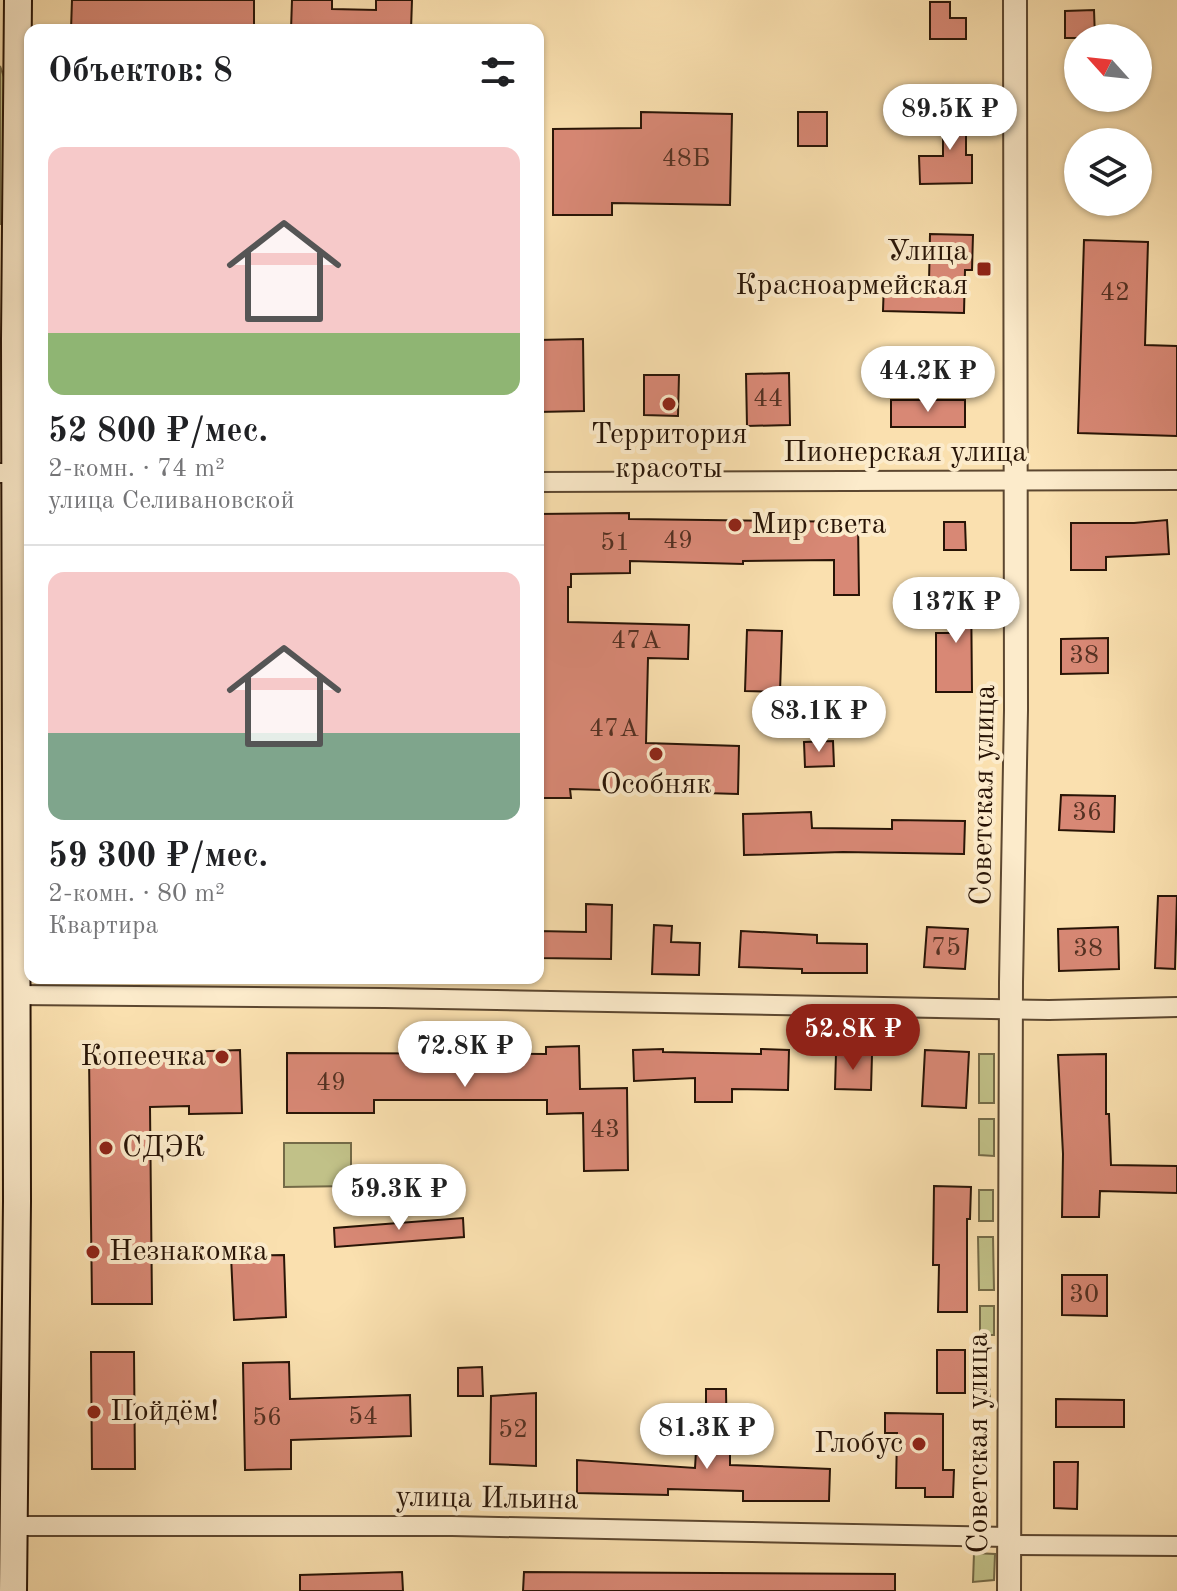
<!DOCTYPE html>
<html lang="ru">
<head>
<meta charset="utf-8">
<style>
  :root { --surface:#fff; --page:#f6f6f6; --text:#202124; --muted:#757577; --line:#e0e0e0; --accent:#8f2418 }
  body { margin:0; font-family:"Old Standard TT",serif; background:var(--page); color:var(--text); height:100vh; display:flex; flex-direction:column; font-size:30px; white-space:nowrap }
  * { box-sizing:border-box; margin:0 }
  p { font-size:26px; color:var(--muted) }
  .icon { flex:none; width:44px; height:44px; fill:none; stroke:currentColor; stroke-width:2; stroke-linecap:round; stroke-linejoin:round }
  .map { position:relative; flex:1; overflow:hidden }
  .sheet { position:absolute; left:24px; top:24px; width:520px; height:960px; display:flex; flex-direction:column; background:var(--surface); border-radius:16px; box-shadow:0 2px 6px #0004 }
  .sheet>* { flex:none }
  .needle { width:52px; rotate:297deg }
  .buttons { position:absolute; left:1064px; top:24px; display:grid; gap:16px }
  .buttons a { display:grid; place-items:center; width:88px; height:88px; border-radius:50%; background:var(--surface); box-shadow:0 2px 6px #0004; font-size:40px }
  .price { position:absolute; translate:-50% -68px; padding:0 18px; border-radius:28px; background:#fff; color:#222; font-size:26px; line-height:52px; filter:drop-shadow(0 2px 4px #0008) }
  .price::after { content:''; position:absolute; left:50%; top:48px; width:24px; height:18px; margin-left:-12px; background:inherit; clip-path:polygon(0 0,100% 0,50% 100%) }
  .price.active { background:var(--accent); color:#fff }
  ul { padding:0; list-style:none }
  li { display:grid; align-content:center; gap:16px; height:424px; padding:0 24px }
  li+li { border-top:2px solid var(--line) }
  li span { display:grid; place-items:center; height:248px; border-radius:16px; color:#555 }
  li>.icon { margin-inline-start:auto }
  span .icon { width:144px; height:144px; fill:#fffc; stroke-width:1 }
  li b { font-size:34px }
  h2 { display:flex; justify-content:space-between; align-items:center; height:96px; padding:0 24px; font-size:34px }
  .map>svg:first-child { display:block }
  .green { fill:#c1c188; stroke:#746a47; stroke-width:2 }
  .building { fill:#d88875; stroke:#281406; stroke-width:2 }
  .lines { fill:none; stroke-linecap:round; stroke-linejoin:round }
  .minor-casing { stroke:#5c4730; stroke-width:22 }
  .tertiary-casing { stroke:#5c4730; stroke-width:26 }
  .secondary-casing { stroke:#281406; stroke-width:30 }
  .minor { stroke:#fcebcb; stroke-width:18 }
  .tertiary { stroke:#fcebcb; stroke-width:22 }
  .secondary { stroke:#fcebcb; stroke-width:26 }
  .poi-dot { fill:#8f2418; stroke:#fcebcb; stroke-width:3 }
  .labels { text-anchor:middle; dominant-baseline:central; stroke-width:8; stroke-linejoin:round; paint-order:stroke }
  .number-label { font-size:26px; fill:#543122 }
  .poi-label { font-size:30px; fill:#281406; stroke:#fcebcb; text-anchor:start }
  .street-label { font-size:30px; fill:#281406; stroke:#fcebcb }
</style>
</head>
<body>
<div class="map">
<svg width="1177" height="1591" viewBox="0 0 1177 1591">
  <rect width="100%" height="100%" fill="#fae0af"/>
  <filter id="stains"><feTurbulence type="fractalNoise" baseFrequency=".0025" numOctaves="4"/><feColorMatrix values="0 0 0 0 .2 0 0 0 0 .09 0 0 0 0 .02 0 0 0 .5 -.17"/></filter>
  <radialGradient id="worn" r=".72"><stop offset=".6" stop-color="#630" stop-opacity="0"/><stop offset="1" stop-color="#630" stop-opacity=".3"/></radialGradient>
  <g class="green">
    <polygon points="0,66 4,77 5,224 0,224"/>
    <rect x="979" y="1054" width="15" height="49"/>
    <polygon points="979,1119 994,1119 994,1156 979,1155"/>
    <polygon points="284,1143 351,1143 351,1186 284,1187"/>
    <rect x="979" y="1190" width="14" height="31"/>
    <polygon points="978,1237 993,1237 994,1290 979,1290"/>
    <rect x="980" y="1306" width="14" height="29"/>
    <polygon points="975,1353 989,1353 990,1402 976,1403"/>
    <polygon points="974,1553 995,1554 994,1580 973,1582"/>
  </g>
  <g class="building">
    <polygon points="72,0 254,0 254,30 71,30"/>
    <polygon points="292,0 332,0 332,9 376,10 376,0 412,0 411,30 291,30"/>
    <polygon points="930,2 950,2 950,18 966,18 966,39 930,39"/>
    <polygon points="1094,10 1095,38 1065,38 1065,11"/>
    <polygon points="943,105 966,105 966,155 972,155 972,183 920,184 919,156 943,156"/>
    <polygon points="641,112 732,114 730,205 612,203 612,215 553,215 553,129 641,128"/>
    <rect x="798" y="112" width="29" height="34"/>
    <polygon points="930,234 973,235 972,270 965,270 964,313 883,311 884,281 929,283"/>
    <polygon points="1084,240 1148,242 1145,345 1177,346 1177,436 1078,433"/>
    <polygon points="583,339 584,411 538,412 538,340"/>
    <polygon points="789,373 790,425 747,426 746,374"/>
    <polygon points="644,375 679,375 678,416 644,415"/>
    <rect x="891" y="400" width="74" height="27"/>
    <polygon points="629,513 629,519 858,522 859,595 834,595 834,560 743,561 743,564 630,561 630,573 571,574 571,587 568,587 568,622 689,625 688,659 648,658 646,743 739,746 738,794 570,789 571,798 538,798 538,514"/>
    <polygon points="1167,520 1169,554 1106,557 1106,570 1071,570 1071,523 1134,523"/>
    <polygon points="944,522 965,522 966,550 944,550"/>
    <polygon points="971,583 972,692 936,692 936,633 951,633 951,584"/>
    <polygon points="747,630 782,631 780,692 745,691"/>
    <polygon points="1108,638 1108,673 1061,674 1061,639"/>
    <polygon points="833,741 834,766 805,767 804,742"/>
    <polygon points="1061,795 1115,796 1114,832 1059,830"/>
    <polygon points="811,812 812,828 892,829 892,820 965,821 964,854 843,852 744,855 743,814"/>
    <polygon points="1158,896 1177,896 1175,969 1155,968"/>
    <polygon points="586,904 612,905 611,959 538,958 538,931 586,932"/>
    <polygon points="654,925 672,926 671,942 700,943 699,975 652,974"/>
    <polygon points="927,927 968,929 965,969 924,967"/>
    <polygon points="1118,927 1119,969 1059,971 1058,929"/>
    <polygon points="741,931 817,935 817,943 867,944 867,973 802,973 802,969 739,967"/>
    <polygon points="579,1046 580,1089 627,1088 628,1170 584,1171 583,1113 547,1114 547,1100 374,1100 374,1113 287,1113 287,1053 546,1054 546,1047"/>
    <polygon points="663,1049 663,1052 761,1054 761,1049 789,1050 788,1090 732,1089 732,1102 695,1102 695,1078 634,1081 633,1050"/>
    <polygon points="240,1050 242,1113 189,1114 189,1106 150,1107 152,1304 92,1304 89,1055"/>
    <polygon points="925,1050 969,1052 966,1108 922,1106"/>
    <polygon points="836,1053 872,1055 871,1090 835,1089"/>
    <polygon points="1106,1054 1106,1114 1109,1114 1111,1165 1177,1166 1177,1193 1100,1191 1099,1217 1062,1217 1063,1154 1058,1055"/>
    <polygon points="934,1186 971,1187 970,1219 967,1219 967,1312 938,1312 939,1265 933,1265"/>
    <polygon points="463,1218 464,1237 335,1247 334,1228"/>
    <polygon points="284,1255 286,1317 234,1320 231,1256"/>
    <polygon points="1062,1275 1107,1275 1107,1316 1062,1315"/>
    <rect x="937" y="1350" width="28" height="43"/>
    <polygon points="91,1352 134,1352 135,1469 92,1469"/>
    <polygon points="289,1362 290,1399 410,1395 411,1436 291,1440 291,1469 245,1470 243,1363"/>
    <polygon points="482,1367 483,1396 458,1396 458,1368"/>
    <polygon points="706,1389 726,1389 727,1452 730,1452 730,1465 830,1469 829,1501 743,1501 743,1491 668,1489 668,1495 577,1493 577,1460 695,1468 696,1451 706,1452"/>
    <polygon points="536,1393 536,1466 490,1464 491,1396"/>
    <polygon points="1056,1399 1124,1400 1124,1427 1056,1427"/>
    <polygon points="885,1413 943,1414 943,1470 954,1470 953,1497 925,1497 925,1488 896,1488 897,1433 885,1433"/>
    <polygon points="1054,1462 1078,1462 1077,1509 1054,1508"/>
    <polygon points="402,1572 403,1591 300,1591 300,1575"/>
    <polygon points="524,1572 895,1574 895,1591 523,1591"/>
  </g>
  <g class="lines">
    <g class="minor-casing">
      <g id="minor">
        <polyline points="0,473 30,473"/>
        <polyline points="538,482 1177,480"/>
        <polyline points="16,995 385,998 1049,1010 1177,1007"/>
        <polyline points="14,1526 452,1526 1008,1537"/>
        <polyline points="1008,1545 1177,1546"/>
      </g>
    </g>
    <g class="tertiary-casing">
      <polyline id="tertiary" points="1009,1591 1011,982 1016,710 1015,0"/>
    </g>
    <g class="secondary-casing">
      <polyline id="secondary" points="13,1591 17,1201 15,340 18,0"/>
    </g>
    <use href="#minor" class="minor"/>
    <use href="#tertiary" class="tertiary"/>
    <use href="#secondary" class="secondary"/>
  </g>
  <g class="poi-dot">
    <rect x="976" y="261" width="16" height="16" rx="4"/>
    <circle cx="669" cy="404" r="8"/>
    <circle cx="735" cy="525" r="8"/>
    <circle cx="656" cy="754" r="8"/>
    <circle cx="222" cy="1057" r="8"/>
    <circle cx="106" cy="1148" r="8"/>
    <circle cx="93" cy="1252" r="8"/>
    <circle cx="94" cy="1412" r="8"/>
    <circle cx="919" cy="1444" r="8"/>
  </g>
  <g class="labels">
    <g class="number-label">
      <text x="686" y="159">48Б</text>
      <text x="1115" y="293">42</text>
      <text x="768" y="399">44</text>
      <text x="678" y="541">49</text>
      <text x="615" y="543">51</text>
      <text x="636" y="641">47А</text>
      <text x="1084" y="656">38</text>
      <text x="614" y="729">47А</text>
      <text x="1087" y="813">36</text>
      <text x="946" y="948">75</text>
      <text x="1088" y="949">38</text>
      <text x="331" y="1083">49</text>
      <text x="605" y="1130">43</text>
      <text x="1084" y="1295">30</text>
      <text x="363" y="1417">54</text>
      <text x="267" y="1418">56</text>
      <text x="513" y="1430">52</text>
    </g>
    <g class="poi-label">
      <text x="968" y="252" text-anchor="end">Улица<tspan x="968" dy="34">Красноармейская</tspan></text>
      <text x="669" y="435" text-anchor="middle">Территория<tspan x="669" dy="34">красоты</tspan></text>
      <text x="751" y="525">Мир света</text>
      <text x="656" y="785" text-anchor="middle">Особняк</text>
      <text x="206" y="1057" text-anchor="end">Копеечка</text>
      <text x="122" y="1148">СДЭК</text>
      <text x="109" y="1252">Незнакомка</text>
      <text x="110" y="1412">Пойдём!</text>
      <text x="903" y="1444" text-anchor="end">Глобус</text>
    </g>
    <g class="street-label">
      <text x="905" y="453">Пионерская улица</text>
      <text transform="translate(984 795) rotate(-89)">Советская улица</text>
      <text transform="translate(979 1443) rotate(-90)">Советская улица</text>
      <text transform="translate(487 1499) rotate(1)">улица Ильина</text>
    </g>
  </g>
  <rect width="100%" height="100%" filter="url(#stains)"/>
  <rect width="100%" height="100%" fill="url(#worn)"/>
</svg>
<div class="buttons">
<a><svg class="needle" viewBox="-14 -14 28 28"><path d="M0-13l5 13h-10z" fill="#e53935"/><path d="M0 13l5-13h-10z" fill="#757577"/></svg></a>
<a><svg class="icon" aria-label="layers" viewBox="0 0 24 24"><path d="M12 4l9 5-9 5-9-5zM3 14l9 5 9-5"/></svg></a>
</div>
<b class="price" style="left:950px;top:152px">89.5K ₽</b>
<b class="price" style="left:928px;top:414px">44.2K ₽</b>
<b class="price" style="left:956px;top:645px">137K ₽</b>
<b class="price" style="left:819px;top:754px">83.1K ₽</b>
<b class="price active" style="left:853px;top:1072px">52.8K ₽</b>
<b class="price" style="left:465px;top:1089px">72.8K ₽</b>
<b class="price" style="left:399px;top:1232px">59.3K ₽</b>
<b class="price" style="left:707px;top:1471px">81.3K ₽</b>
<section class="sheet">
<h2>Объектов: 8<svg class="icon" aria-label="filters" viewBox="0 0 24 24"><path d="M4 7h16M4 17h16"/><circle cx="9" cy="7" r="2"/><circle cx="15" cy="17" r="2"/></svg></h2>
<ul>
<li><span style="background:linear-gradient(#f6c9c9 75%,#8fb573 0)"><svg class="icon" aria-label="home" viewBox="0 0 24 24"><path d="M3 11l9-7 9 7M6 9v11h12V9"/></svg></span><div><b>52 800 ₽/мес.</b><p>2-комн. · 74 m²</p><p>улица Селивановской</p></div></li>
<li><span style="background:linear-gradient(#f6c9c9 65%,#7fa58c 0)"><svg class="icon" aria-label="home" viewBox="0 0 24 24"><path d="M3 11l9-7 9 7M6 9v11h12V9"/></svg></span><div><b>59 300 ₽/мес.</b><p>2-комн. · 80 m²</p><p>Квартира</p></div></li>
</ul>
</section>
</div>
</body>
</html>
